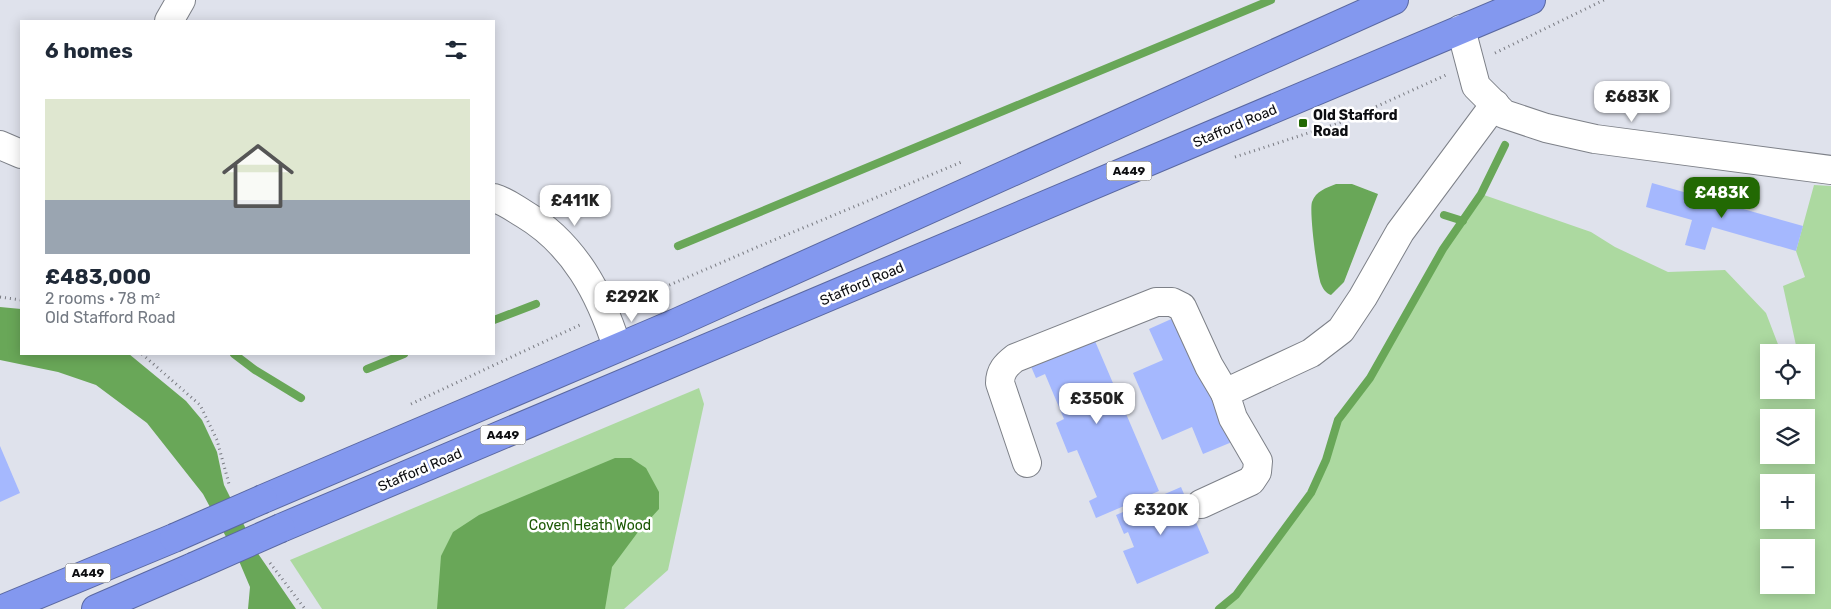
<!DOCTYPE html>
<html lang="en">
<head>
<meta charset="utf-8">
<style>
  :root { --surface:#fff; --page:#f6f6f7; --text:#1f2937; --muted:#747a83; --accent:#226903 }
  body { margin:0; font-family:Rubik,sans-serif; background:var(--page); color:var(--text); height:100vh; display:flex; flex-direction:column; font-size:19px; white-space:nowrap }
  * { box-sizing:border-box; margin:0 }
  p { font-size:16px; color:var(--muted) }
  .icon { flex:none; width:28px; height:28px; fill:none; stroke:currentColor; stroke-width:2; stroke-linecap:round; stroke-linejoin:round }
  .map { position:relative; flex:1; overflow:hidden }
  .drawer { position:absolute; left:20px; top:20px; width:475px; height:335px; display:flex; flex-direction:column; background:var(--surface); border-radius:0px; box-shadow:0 2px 12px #0003 }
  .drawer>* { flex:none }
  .fabs { position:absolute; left:1760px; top:344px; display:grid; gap:10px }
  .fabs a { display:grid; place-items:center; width:55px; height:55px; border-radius:0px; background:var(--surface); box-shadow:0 2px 12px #0003; font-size:25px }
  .price { position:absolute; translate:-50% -42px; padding:0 11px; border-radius:10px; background:#fff; color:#222; font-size:16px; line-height:32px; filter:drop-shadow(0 1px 2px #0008) }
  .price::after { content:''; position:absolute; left:50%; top:30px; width:15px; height:11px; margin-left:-8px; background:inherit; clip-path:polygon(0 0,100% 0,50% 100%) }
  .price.active { background:var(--accent); color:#fff }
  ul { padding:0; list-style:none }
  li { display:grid; align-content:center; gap:10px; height:265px; padding:0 25px }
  li span { display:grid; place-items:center; height:155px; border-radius:0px; color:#555 }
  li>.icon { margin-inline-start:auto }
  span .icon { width:90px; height:90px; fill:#fffc; stroke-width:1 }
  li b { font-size:21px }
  h2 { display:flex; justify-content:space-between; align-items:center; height:60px; padding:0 25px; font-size:21px }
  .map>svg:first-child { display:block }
  .green { fill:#acd9a0; fill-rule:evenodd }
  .water { fill:#69a758 }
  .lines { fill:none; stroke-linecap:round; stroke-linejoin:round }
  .stream { stroke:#69a758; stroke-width:8 }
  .building { fill:#a5b8fe }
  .minor-casing { stroke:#7d8088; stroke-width:30 }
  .highway-casing { stroke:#5a68a1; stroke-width:30 }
  .path { stroke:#797b82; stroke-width:3; stroke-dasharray:1 4; stroke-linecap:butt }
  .minor { stroke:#fff; stroke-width:28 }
  .highway { stroke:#8398ef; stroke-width:28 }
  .highway-bridge-casing { stroke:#5a68a1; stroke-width:30; stroke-linecap:butt }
  .highway-bridge { stroke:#8398ef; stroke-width:28 }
  .poi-dot { fill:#226903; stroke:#fff; stroke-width:2 }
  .labels { text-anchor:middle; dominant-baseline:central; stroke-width:5; stroke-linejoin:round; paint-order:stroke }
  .shield { fill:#fff; stroke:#565658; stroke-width:1 }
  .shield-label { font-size:12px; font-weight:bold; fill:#0d0e11 }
  .poi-label { font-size:14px; font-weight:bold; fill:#0d0e11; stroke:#fff; text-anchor:start }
  .street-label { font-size:14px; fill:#0d0e11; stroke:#fff }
  .park-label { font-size:14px; fill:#1b5803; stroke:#fff }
</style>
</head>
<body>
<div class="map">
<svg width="1831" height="609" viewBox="0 0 1831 609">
  <rect width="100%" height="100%" fill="#dfe2ec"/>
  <g class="green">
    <path d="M 1814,185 L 1831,186 L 1831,609 L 1219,609 L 1236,595 L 1311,493 L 1326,460 L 1338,420 L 1370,378 L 1443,249 L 1481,194 L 1591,232 L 1615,247 L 1668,272 L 1725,270 L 1766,313 L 1781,352 L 1769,352 L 1769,390 L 1806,390 L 1806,352 L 1790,352 L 1797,350 L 1783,286 L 1805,277 L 1796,251 ZM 1769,418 L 1806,418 L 1806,455 L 1769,455 ZM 1769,482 L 1806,482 L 1806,520 L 1769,520 ZM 1769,548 L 1806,548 L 1806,585 L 1769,585 Z"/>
    <polygon points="699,388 704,404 668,570 624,609 322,609 290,560"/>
  </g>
  <g class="water">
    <path d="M 1336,184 L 1352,184 L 1378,194 L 1344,282 L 1331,295 C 1326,293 1323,289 1321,284 C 1317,274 1309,211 1312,202 C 1316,191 1326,188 1336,184 Z"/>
    <polygon points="0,307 21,309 21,354 129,354 186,401 202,420 217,452 224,485 259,555 296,609 248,609 250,587 239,561 203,494 147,423 96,385 58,372 0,360"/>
    <polygon points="615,458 631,458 646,468 659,492 659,509 638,532 612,567 605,609 437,609 441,556 453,532 479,515"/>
  </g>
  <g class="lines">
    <g class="stream">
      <polyline points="1444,215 1463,221"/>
      <polyline points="678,246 1271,0"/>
      <polyline points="494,320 536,304"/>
      <polyline points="234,354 255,370 301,398"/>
      <polyline points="367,369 404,354"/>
      <polyline points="1219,609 1236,595 1311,493 1326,460 1338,420 1370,378 1443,249 1481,194 1505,145"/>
    </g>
  </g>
  <g class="building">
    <polygon points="1652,183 1803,226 1796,251 1712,227 1705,250 1685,245 1692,220 1646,207"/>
    <polygon points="1178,316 1232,442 1203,454 1192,427 1162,440 1133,373 1163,360 1149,329"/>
    <polygon points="1092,334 1159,491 1096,518 1089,501 1097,497 1077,450 1068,453 1056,423 1064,419 1045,374 1036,378 1029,362"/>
    <polygon points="0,446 20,493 0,502"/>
    <polygon points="1181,487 1209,553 1137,584 1123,551 1134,547 1128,532 1124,534 1116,515"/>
  </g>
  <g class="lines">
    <g class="minor-casing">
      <g id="minor">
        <polyline points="169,21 181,0"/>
        <polyline points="1461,29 1476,86 1504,114 1546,128 1595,139 1831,170"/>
        <polyline points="0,145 21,154"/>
        <path d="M 494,198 C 505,201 514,208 524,214 C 574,244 600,293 617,347"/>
        <path d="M 1027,463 L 1000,383 C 1000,371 1006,365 1015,358 L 1156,302 L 1172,302 L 1182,307 L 1209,366 L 1225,393"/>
        <polyline points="1201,504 1251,481 1257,472 1258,461 1233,418 1225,393 1311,353 1341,330 1363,297 1400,232 1495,104"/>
      </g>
    </g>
    <g class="highway-casing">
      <g id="highway">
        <polyline points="263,499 676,323 1394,0"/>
        <polyline points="281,528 1531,0"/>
        <polyline points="3,609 174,538"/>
        <polyline points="96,609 193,567"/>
      </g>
    </g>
    <g class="path">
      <polyline points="1495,53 1604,0"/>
      <polyline points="1235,157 1342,122 1446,75"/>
      <polyline points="0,297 21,300"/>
      <polyline points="628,303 762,245 964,161"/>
      <polyline points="142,354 200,405 217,440 229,484"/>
      <polyline points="411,404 582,324"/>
      <polyline points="270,563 305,609"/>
    </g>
    <use href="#minor" class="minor"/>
    <use href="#highway" class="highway"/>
    <g class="highway-bridge-casing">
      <g id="highway-bridge">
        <polyline points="174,538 263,499"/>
        <polyline points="193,567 281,528"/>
      </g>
    </g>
    <use href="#highway-bridge" class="highway-bridge"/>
  </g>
  <rect class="poi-dot" x="1298" y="118" width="10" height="10" rx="2.5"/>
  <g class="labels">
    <g class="shield">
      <rect x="1106.5" y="161.5" width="45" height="19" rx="4"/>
      <rect x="480.5" y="425.5" width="45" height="19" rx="4"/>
      <rect x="65.5" y="563.5" width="45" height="19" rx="4"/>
    </g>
    <g class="shield-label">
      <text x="1129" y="171">A449</text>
      <text x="503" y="435">A449</text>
      <text x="88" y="573">A449</text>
    </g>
    <g class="poi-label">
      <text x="1313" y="115">Old Stafford<tspan x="1313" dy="16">Road</tspan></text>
    </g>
    <g class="street-label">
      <text transform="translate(1235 126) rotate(-23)">Stafford Road</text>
      <text transform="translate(862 284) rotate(-23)">Stafford Road</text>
      <text transform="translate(420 470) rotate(-23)">Stafford Road</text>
    </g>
    <g class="park-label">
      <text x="590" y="525">Coven Heath Wood</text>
    </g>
  </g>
</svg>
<div class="fabs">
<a><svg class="icon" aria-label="locate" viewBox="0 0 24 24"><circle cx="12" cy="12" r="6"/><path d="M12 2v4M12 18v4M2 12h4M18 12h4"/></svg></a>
<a><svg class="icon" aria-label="layers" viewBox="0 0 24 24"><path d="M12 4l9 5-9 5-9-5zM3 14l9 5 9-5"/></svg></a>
<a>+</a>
<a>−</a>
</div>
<b class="price" style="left:1632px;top:123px">£683K</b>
<b class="price active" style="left:1722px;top:219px">£483K</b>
<b class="price" style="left:575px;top:227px">£411K</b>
<b class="price" style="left:632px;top:323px">£292K</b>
<b class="price" style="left:1097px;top:425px">£350K</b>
<b class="price" style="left:1161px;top:536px">£320K</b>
<section class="drawer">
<h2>6 homes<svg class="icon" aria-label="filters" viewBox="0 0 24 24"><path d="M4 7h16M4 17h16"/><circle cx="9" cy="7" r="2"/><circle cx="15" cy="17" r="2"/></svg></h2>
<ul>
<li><span style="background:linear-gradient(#dfe7d0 65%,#9aa5b1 0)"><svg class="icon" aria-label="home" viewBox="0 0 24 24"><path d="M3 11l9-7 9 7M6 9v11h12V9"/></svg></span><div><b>£483,000</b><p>2 rooms · 78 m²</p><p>Old Stafford Road</p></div></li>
</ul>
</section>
</div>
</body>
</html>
